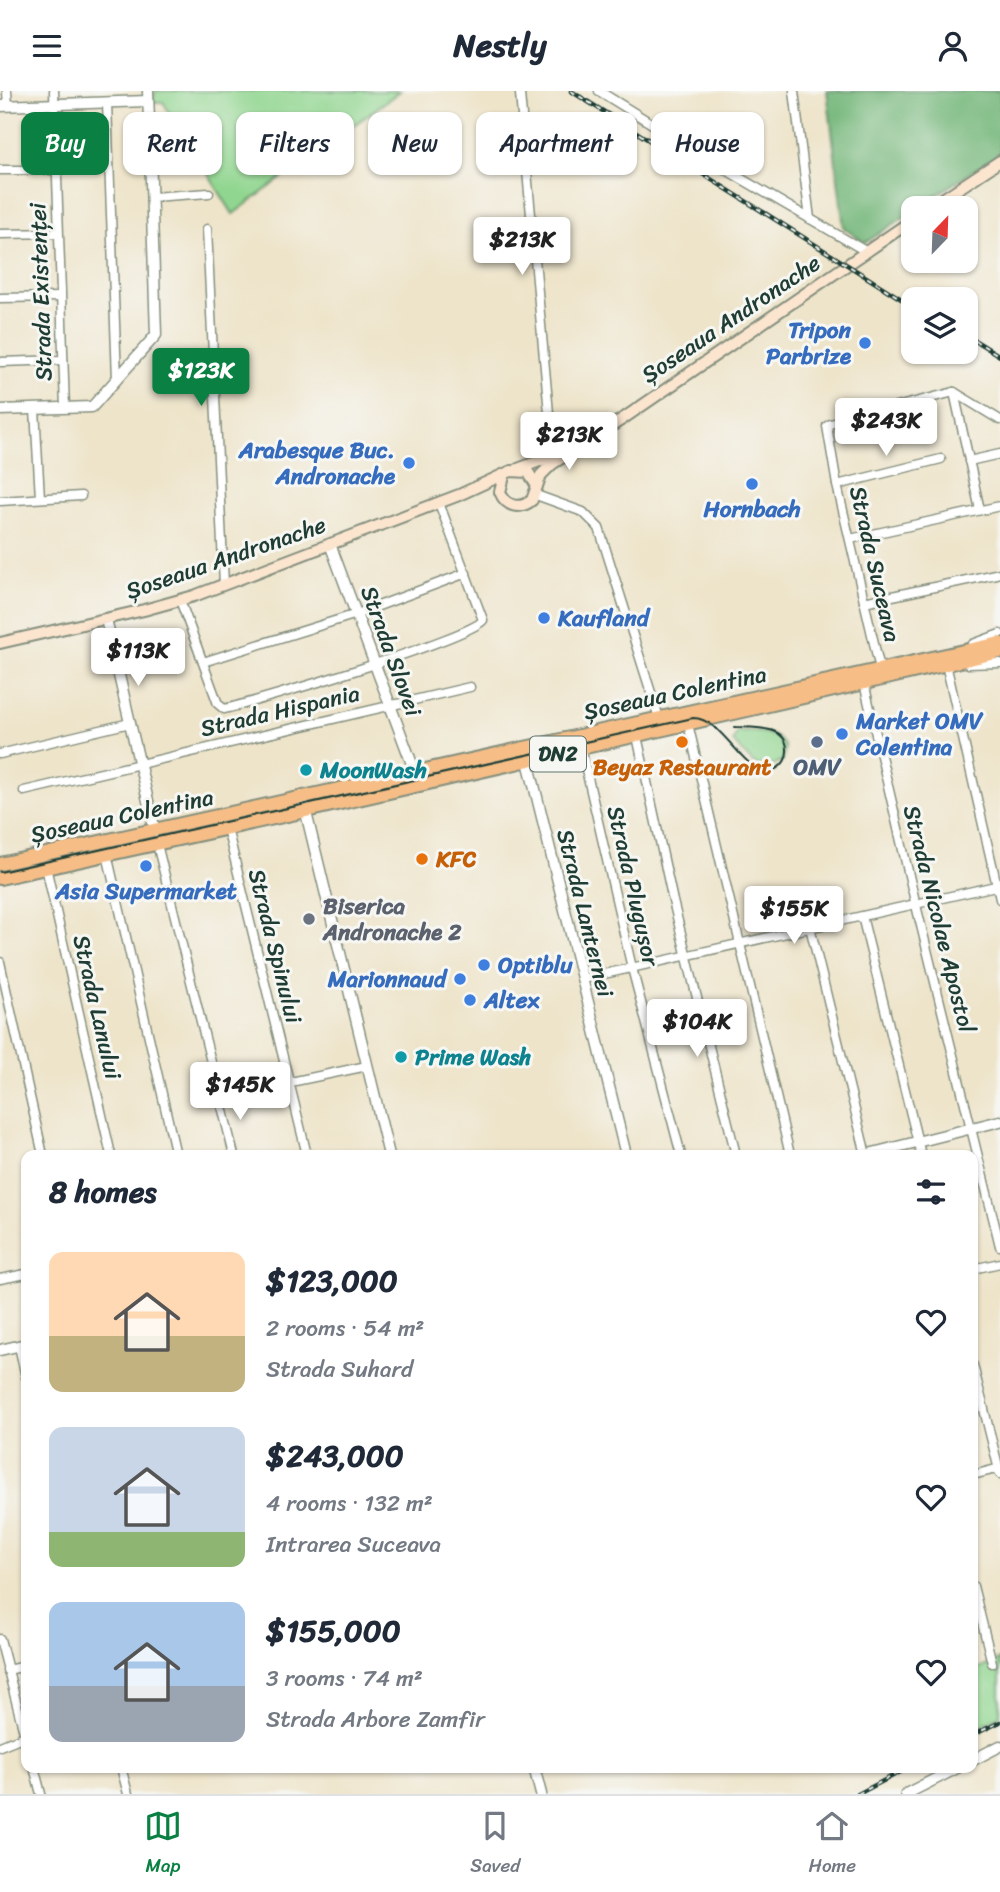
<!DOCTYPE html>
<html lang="en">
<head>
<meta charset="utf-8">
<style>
  :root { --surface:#fff; --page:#f2f2f3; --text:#1f2937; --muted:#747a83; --line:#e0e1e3; --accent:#0b8043 }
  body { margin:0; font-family:Sriracha,sans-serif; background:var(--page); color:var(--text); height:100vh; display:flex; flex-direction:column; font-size:26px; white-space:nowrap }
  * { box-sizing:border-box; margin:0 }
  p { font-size:23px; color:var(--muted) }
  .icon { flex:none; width:38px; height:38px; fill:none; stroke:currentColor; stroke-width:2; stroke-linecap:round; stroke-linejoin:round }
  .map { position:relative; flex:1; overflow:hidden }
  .details { position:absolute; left:21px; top:1059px; width:957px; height:623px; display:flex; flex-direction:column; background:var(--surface); border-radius:14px; box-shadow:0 2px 5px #0004 }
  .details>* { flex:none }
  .top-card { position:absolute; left:21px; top:21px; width:959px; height:63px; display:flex; gap:14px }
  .needle { width:46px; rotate:23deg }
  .buttons { position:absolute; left:901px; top:105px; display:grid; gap:14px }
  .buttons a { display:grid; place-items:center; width:77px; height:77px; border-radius:14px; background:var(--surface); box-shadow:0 2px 5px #0004; font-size:35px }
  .price { position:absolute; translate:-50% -60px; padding:0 16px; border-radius:7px; background:#fff; color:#222; font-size:23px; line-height:46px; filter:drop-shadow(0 2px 4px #0008) }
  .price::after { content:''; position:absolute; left:50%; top:42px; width:21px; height:16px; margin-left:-10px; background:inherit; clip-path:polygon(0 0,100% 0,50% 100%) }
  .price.active { background:var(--accent); color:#fff }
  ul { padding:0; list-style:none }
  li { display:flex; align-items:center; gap:21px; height:175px; padding:0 28px }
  li span { display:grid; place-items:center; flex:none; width:196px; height:140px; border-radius:14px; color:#555 }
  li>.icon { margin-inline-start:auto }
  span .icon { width:84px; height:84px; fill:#fffc; stroke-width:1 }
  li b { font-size:30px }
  h2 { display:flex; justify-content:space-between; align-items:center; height:84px; padding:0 28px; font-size:30px }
  .chip { padding:0 24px; border-radius:14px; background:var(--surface); box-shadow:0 2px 5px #0004; font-size:24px; line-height:63px }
  .chip.active { background:var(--accent); color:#fff }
  header { display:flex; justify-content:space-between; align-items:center; height:91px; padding:0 28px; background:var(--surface); font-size:32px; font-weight:800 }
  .menu { display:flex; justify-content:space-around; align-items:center; height:98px; border-top:2px solid var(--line); background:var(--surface); font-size:19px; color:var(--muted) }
  .menu a { display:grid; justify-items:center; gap:4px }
  .menu .active { color:var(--accent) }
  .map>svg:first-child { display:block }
  .green { fill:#91d690; stroke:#588a62; stroke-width:2 }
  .forest { fill:#74b77a; stroke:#4a7a57; stroke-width:2 }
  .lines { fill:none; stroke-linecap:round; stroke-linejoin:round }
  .minor-casing { stroke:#86907f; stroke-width:11 }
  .tertiary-casing { stroke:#86907f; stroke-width:13 }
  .secondary-casing { stroke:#86907f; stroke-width:14 }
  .primary-casing { stroke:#86907f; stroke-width:16 }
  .minor { stroke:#fff; stroke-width:8 }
  .tertiary { stroke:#fff; stroke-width:10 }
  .secondary { stroke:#fbe5cf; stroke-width:10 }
  .primary { stroke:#f6be86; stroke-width:12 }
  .tram { stroke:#1f3d34; stroke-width:2 }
  .rail-casing { stroke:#1f3d34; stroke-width:4.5 }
  .rail { stroke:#f6f6f2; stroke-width:2; stroke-dasharray:5; stroke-linecap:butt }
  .shop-dot { fill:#3f7fe0; stroke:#f6f6f2; stroke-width:2.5 }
  .food-dot { fill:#e8710a; stroke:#f6f6f2; stroke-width:2.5 }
  .service-dot { fill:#5c6f8a; stroke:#f6f6f2; stroke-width:2.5 }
  .culture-dot { fill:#0f9aa8; stroke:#f6f6f2; stroke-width:2.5 }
  .worship-dot { fill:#6b7280; stroke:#f6f6f2; stroke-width:2.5 }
  .labels { text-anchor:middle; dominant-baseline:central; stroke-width:6; stroke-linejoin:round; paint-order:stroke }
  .shield { fill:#f6f6f2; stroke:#60746d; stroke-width:2 }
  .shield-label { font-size:21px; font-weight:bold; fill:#1f3d34 }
  .street-label { font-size:23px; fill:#1f3d34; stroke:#f6f6f2 }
  .shop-label { font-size:23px; font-weight:bold; fill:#366cbe; stroke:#f6f6f2; text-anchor:start }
  .food-label { font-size:23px; font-weight:bold; fill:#c56008; stroke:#f6f6f2 }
  .service-label { font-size:23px; font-weight:bold; fill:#4e5e75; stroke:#f6f6f2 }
  .culture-label { font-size:23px; font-weight:bold; fill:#0d838f; stroke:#f6f6f2; text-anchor:start }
  .worship-label { font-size:23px; font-weight:bold; fill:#5b616d; stroke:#f6f6f2; text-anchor:start }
</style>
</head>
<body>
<header><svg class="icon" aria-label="menu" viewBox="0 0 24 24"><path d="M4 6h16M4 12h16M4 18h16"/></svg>Nestly<svg class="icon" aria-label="person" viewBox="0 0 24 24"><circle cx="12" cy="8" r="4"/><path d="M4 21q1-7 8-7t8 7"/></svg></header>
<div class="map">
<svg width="1000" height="1703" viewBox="0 0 1000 1703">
  <rect width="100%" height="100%" fill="#f6f6f2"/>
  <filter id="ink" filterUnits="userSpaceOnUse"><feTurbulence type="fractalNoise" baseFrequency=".0143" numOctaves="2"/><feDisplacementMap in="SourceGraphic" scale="14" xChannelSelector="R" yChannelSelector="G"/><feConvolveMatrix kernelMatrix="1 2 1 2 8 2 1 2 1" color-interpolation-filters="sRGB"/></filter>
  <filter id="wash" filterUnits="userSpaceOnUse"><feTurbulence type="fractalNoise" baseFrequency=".00686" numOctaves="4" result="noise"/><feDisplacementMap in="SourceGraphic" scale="28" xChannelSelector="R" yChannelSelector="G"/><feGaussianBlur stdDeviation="1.57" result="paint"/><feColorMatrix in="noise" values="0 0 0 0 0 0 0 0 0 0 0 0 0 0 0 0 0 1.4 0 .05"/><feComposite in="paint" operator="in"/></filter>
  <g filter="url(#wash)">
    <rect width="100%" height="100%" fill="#eee4ca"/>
    <g class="green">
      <polygon points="155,0 400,0 233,123 163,11 153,11"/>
      <path d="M 737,641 C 755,641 775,638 785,656 L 783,669 L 768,677 L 753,672 L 733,651 Z"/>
      <polygon points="1000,1568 1000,1625 973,1639 973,1581"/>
    </g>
    <polygon class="forest" points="827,0 1000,0 1000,62 917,117 914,117 913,120 865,152 844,137"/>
  </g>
  <g filter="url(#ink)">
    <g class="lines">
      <g class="minor-casing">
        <g id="minor">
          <polyline points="7,0 8,15"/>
          <polyline points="54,0 65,317"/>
          <polyline points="599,0 728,80 867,161"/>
          <polyline points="794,0 810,128"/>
          <polyline points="520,3 553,366"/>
          <polyline points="107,12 117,288"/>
          <polyline points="0,79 56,79"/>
          <polyline points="152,106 209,102"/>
          <polyline points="207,138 224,494"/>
          <polyline points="0,143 58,142"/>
          <polyline points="0,207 60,206"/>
          <polyline points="0,271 63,269"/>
          <polyline points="954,301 980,419"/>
          <polyline points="35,318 40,407"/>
          <polyline points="969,370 1000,363"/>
          <polyline points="837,394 941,368"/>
          <polyline points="536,404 583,421 599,437 659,627"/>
          <polyline points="0,410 81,405"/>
          <polyline points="850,448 1000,415"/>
          <path d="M 180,509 L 218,613 L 224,618 C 257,611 473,546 483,529 L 439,412"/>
          <polyline points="864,511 1000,482"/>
          <polyline points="973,553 1000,543"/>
          <polyline points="203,571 357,523 466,482"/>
          <polyline points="948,573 946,573 1000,808"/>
          <polyline points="968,573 1000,572"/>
          <polyline points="880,578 837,394 827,335 830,333 954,301 1000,329"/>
          <polyline points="864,592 914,806 1000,1155"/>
          <polyline points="688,633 790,1064"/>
          <polyline points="637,645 673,810 736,1064"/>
          <polyline points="581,657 632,877 681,1064"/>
          <polyline points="0,663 130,632"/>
          <polyline points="24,700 470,596"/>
          <polyline points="227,737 307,1064"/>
          <polyline points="157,753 234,1064"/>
          <polyline points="107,763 176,1064"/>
          <polyline points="46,776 111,1064"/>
          <polyline points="862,825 921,1064"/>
          <polyline points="810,836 866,1064"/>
          <polyline points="0,871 43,1064"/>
          <polyline points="582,888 1000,794"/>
          <polyline points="219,1006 367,975"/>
          <polyline points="973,1178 1000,1172"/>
          <polyline points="0,1188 26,1183"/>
          <polyline points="19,1255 26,1286"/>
          <polyline points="973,1274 1000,1383"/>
          <polyline points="973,1384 1000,1377"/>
          <polyline points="973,1495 992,1572"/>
          <polyline points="0,1548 26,1649"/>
          <polyline points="7,1579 26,1575"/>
          <polyline points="0,1655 25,1645"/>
          <polyline points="34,1676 41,1703"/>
          <polyline points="121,1676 128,1703"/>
        </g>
      </g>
      <g class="tertiary-casing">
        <g id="tertiary">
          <polyline points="0,15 148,10"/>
          <polyline points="0,319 92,316 156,244 148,0"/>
          <polyline points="330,453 415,681"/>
          <polyline points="106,528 155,740"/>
          <polyline points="528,670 626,1064"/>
          <polyline points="302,705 389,1064"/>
          <polyline points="865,1064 1000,1030"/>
          <polyline points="0,1259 26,1253"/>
          <polyline points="973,1669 1000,1655"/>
          <polyline points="534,1676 541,1703"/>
          <polyline points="906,1703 959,1676"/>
        </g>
      </g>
      <g class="secondary-casing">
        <g id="secondary">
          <polyline points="929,117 1000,70"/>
          <polyline points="518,378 558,363"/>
          <polyline points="537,395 541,384 552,373 624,327 914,128"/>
          <path d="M 0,552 L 144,519 L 194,505 L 459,404 L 511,380 L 528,381 L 537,395 L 532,409 C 520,419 506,416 500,401 L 504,385"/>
        </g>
      </g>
      <g class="primary-casing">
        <g id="primary">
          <polyline points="0,773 1000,552"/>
          <polyline points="0,787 306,720 1000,561"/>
        </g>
      </g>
      <use href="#minor" class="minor"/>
      <use href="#tertiary" class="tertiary"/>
      <use href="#secondary" class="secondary"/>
      <use href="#primary" class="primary"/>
      <path class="tram" d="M 0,781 L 693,627 C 726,627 746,693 776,678 C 783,674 787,667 787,660 C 788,633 751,637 734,636"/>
      <g class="rail-casing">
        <g id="rail">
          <polyline points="571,0 914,216"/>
          <polyline points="966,244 1000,265"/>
          <polyline points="973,1644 1000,1631"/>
          <polyline points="858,1703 910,1676"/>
        </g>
      </g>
      <use href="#rail" class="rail"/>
    </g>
  </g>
  <g class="shop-dot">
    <circle cx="865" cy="252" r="7"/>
    <circle cx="409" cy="372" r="7"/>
    <circle cx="752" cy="393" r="7"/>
    <circle cx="544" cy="527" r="7"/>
    <circle cx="842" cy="643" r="7"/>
    <circle cx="146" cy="775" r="7"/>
    <circle cx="484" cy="874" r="7"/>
    <circle cx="460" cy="888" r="7"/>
    <circle cx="470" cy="909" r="7"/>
  </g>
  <g class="food-dot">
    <circle cx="682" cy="651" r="7"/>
    <circle cx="422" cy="768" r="7"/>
  </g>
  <circle class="service-dot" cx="817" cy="651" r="7"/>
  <g class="culture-dot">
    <circle cx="306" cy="679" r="7"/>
    <circle cx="401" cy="966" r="7"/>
  </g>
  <circle class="worship-dot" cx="309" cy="828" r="7"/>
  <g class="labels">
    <rect class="shield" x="530" y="645.5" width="56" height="35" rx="5"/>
    <g class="shield-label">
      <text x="558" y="663">DN2</text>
    </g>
    <g class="street-label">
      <text transform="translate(41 201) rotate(-92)">Strada Existenței</text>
      <text transform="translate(731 228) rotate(-34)">Șoseaua Andronache</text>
      <text transform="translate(226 467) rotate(-19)">Șoseaua Andronache</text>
      <text transform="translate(875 473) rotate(77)">Strada Suceava</text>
      <text transform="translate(391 560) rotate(70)">Strada Slovei</text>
      <text transform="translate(675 602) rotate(-12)">Șoseaua Colentina</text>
      <text transform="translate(280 620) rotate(-13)">Strada Hispania</text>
      <text transform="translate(122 725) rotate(-12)">Șoseaua Colentina</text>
      <text transform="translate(633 795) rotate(77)">Strada Plugușor</text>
      <text transform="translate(585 822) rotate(76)">Strada Lanternei</text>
      <text transform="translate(939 828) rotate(76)">Strada Nicolae Apostol</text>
      <text transform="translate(275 855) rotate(76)">Strada Spinului</text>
      <text transform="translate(97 916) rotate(77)">Strada Lanului</text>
    </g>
    <g class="shop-label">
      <text x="851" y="239" text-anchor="end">Tripon<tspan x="851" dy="26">Parbrize</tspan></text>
      <text x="395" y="359" text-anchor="end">Arabesque Buc.<tspan x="395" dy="26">Andronache</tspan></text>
      <text x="752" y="418" text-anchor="middle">Hornbach</text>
      <text x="558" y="527">Kaufland</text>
      <text x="856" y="630">Market OMV<tspan x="856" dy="26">Colentina</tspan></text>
      <text x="146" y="800" text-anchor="middle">Asia Supermarket</text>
      <text x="498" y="874">Optiblu</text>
      <text x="446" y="888" text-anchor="end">Marionnaud</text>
      <text x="484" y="909">Altex</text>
    </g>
    <g class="food-label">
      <text x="682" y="676">Beyaz Restaurant</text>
      <text x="436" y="768" text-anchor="start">KFC</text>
    </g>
    <g class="service-label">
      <text x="817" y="676">OMV</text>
    </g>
    <g class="culture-label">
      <text x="320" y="679">MoonWash</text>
      <text x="415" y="966">Prime Wash</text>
    </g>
    <g class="worship-label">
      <text x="323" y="815">Biserica<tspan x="323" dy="26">Andronache 2</tspan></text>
    </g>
  </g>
</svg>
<div class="buttons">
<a><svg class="needle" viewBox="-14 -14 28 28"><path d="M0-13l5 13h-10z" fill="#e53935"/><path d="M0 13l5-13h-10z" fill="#747a83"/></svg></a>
<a><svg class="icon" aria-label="layers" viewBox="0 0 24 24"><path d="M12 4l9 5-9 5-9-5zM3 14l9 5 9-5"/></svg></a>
</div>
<b class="price" style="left:522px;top:186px">$213K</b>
<b class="price active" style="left:201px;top:317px">$123K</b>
<b class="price" style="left:886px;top:367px">$243K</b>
<b class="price" style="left:569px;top:381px">$213K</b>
<b class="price" style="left:138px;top:597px">$113K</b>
<b class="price" style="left:794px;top:855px">$155K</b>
<b class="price" style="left:697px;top:968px">$104K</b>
<b class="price" style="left:240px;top:1031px">$145K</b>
<div class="top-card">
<a class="chip active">Buy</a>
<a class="chip">Rent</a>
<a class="chip">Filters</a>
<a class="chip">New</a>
<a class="chip">Apartment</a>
<a class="chip">House</a>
</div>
<section class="details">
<h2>8 homes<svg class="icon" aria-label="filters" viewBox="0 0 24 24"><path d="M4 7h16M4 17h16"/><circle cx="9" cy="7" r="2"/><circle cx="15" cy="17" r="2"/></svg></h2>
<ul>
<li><span style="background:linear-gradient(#ffd9b3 60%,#c2b280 0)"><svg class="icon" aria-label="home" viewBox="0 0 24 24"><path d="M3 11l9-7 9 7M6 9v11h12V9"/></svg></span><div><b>$123,000</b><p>2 rooms · 54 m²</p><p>Strada Suhard</p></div><svg class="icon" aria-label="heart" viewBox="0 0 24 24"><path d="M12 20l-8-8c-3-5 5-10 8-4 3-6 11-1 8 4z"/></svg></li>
<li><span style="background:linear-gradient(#c9d6e8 75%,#8fb573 0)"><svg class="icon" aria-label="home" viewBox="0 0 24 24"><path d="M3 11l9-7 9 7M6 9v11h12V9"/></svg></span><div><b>$243,000</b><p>4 rooms · 132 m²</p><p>Intrarea Suceava</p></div><svg class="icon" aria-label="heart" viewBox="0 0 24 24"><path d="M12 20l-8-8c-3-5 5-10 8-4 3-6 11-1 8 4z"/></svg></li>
<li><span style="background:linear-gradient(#a9c7e8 60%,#9aa5b1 0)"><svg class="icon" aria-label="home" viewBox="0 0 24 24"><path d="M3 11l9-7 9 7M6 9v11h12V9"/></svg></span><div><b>$155,000</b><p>3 rooms · 74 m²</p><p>Strada Arbore Zamfir</p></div><svg class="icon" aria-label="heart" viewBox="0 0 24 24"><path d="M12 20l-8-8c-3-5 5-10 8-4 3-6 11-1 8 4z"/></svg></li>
</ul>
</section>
</div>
<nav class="menu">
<a class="active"><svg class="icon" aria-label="map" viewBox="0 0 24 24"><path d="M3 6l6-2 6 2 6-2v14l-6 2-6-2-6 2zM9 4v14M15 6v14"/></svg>Map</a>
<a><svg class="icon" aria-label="saved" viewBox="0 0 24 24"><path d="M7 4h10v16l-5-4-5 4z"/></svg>Saved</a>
<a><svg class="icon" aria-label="home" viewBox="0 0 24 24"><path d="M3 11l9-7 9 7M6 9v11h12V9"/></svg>Home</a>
</nav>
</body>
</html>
